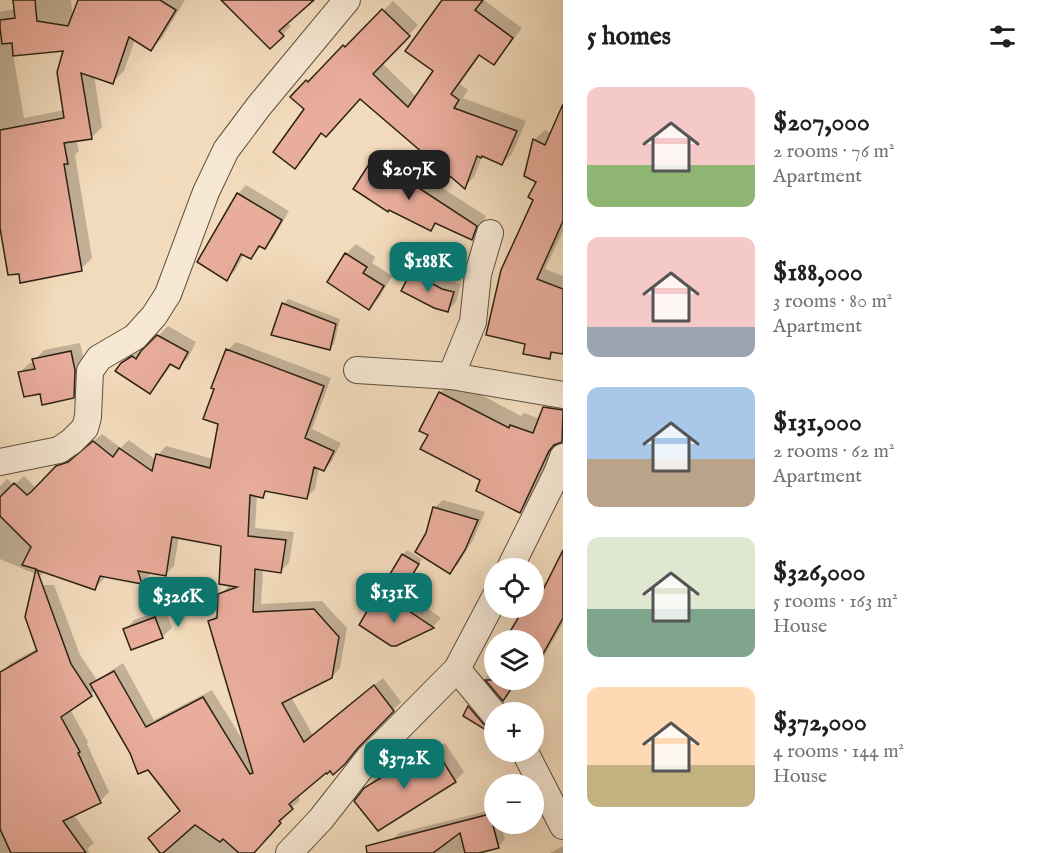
<!DOCTYPE html>
<html lang="en">
<head>
<meta charset="utf-8">
<style>
  :root { --surface:#fff; --page:#f6f6f6; --text:#202124; --muted:#757577; --accent:#0f766e }
  body { margin:0; font-family:"IM FELL English",serif; background:var(--page); color:var(--text); height:100vh; display:flex; flex-direction:column; font-size:22px; white-space:nowrap }
  * { box-sizing:border-box; margin:0 }
  p { font-size:20px; color:var(--muted) }
  .icon { flex:none; width:33px; height:33px; fill:none; stroke:currentColor; stroke-width:2; stroke-linecap:round; stroke-linejoin:round }
  .map { position:relative; flex:1; overflow:hidden }
  .sheet { display:flex; flex-direction:column; background:var(--surface); width:480px }
  .sheet>* { flex:none }
  .fabs { position:absolute; left:484px; top:558px; display:grid; gap:12px }
  .fabs a { display:grid; place-items:center; width:60px; height:60px; border-radius:50%; background:var(--surface); box-shadow:0 6px 24px #0002; font-size:30px }
  .price { position:absolute; translate:-50% -51px; padding:0 14px; border-radius:12px; background:var(--accent); color:#fff; font-size:20px; line-height:39px; filter:drop-shadow(0 2px 3px #0008) }
  .price::after { content:''; position:absolute; left:50%; top:36px; width:18px; height:14px; margin-left:-9px; background:inherit; clip-path:polygon(0 0,100% 0,50% 100%) }
  .price.current { background:#222; color:#fff }
  ul { padding:0; list-style:none }
  li { display:flex; align-items:center; gap:18px; height:150px; padding:0 24px }
  li span { display:grid; place-items:center; flex:none; width:168px; height:120px; border-radius:12px; color:#555 }
  li>.icon { margin-inline-start:auto }
  span .icon { width:72px; height:72px; fill:#fffc; stroke-width:1 }
  li b { font-size:26px }
  h2 { display:flex; justify-content:space-between; align-items:center; height:72px; padding:0 24px; font-size:26px }
  main { display:flex; flex:1; min-height:0 }
  .map>svg:first-child { display:block }
  .shadow { fill:#0003; fill-rule:evenodd }
  .building { fill:#e9ad9c; stroke:#2b2113; stroke-width:1.5 }
  .lines { fill:none; stroke-linecap:round; stroke-linejoin:round }
  .minor-casing { stroke:#5d503e; stroke-width:28 }
  .minor { stroke:#f7e8d4; stroke-width:26 }
</style>
</head>
<body>
<main>
<div class="map">
<svg width="563" height="853" viewBox="0 0 563 853">
  <rect width="100%" height="100%" fill="#f3dcbd"/>
  <filter id="stains"><feTurbulence type="fractalNoise" baseFrequency=".00333" numOctaves="4"/><feColorMatrix values="0 0 0 0 .2 0 0 0 0 .09 0 0 0 0 .02 0 0 0 .5 -.17"/></filter>
  <radialGradient id="worn" r=".72"><stop offset=".6" stop-color="#630" stop-opacity="0"/><stop offset="1" stop-color="#630" stop-opacity=".3"/></radialGradient>
  <g class="shadow">
    <path d="M 12,0 L 71,0 L 73,18 L 80,0 L 185,0 L 162,38 L 151,49 L 135,39 L 124,71 L 113,82 L 94,75 L 102,127 L 91,138 L 76,140 L 79,151 L 75,155 L 92,258 L 81,269 L 20,273 L 2,234 L 0,235 L 0,12 L 14,9 ZM 66,50 L 64,110 L 24,118 L 13,54 Z"/>
    <polygon points="223,0 309,0 286,22 291,26 270,47"/>
    <polygon points="444,0 484,0 522,28 503,53 494,63 481,54 460,84 468,90 463,98 526,121 512,154 502,164 483,154 474,177 464,187 360,98 323,132 305,157 295,167 306,109 307,81 317,71 318,73 354,37 356,38 393,1 418,25 382,63 417,97 435,71"/>
    <polygon points="563,115 563,231 545,269 563,276 563,353 555,351 549,357 524,353 535,199 538,182 526,176 535,139 545,130 552,133 557,121"/>
    <polygon points="383,150 486,216 481,229 472,238 437,223 431,229 374,159"/>
    <polygon points="246,185 289,211 273,239 264,247 261,245 251,257 244,254 235,271 227,279 199,262 238,194"/>
    <polygon points="356,244 375,257 372,263 392,276 379,298 369,308 329,282 346,254"/>
    <polygon points="420,265 451,281 461,284 456,302 448,310 412,273"/>
    <polygon points="288,299 340,319 334,344 330,348 273,334 284,304"/>
    <polygon points="168,326 196,342 188,358 178,367 172,364 159,382 150,392 122,364 132,353 142,348 145,349"/>
    <polygon points="236,342 331,378 312,429 341,443 332,461 324,470 319,468 315,489 307,497 268,490 263,496 257,495 255,528 294,532 289,563 280,571 263,569 261,604 322,601 347,628 340,668 332,677 291,697 313,735 383,678 401,702 365,738 330,769 297,795 300,800 287,812 288,814 253,853 162,853 181,811 149,768 131,753 96,690 70,709 88,742 87,744 109,792 100,801 73,814 94,843 87,849 90,853 0,853 0,679 2,672 11,663 38,648 41,585 54,585 80,655 97,680 123,663 154,720 212,690 245,744 210,621 218,613 219,595 230,585 222,544 179,537 174,566 166,574 149,571 150,574 142,582 105,576 103,580 95,588 45,571 40,576 0,559 0,486 7,479 14,485 24,476 36,488 66,458 78,454 102,434 121,448 129,440 156,460 158,455 166,446 213,459 228,350"/>
    <polygon points="80,343 84,360 83,387 73,397 41,392 20,372 30,363 35,362 34,360 44,350"/>
    <polygon points="453,380 521,416 524,413 540,419 544,408 557,395 563,396 563,439 559,441 533,499 520,511 430,434 421,430 440,393"/>
    <polygon points="443,500 485,512 473,540 458,564 450,572 428,534 434,508"/>
    <polygon points="407,550 422,559 402,590 403,555"/>
    <polygon points="563,555 563,623 534,674 534,640 507,640 522,613 513,608 534,608 534,580 542,585 546,582 548,583"/>
    <polygon points="410,596 441,618 433,627 396,645 372,607 381,598"/>
    <polygon points="165,609 172,628 162,637 125,630 134,620"/>
    <polygon points="495,662 495,680 531,680 522,688 516,684 503,699 486,678"/>
    <polygon points="479,698 495,719 486,728 465,715"/>
    <polygon points="445,743 464,772 455,781 365,789 375,780 414,755 417,760"/>
    <polygon points="495,809 495,824 501,824 505,839 498,847 473,853 402,853 392,840 399,833"/>
    <polygon points="563,846 563,853 550,853"/>
  </g>
  <g class="building">
    <polygon points="13,0 35,0 37,21 68,26 78,0 160,0 176,10 151,51 129,37 113,84 81,73 92,139 64,143 68,164 64,164 82,271 20,283 19,274 8,275 0,228 0,130 64,118 57,72 63,51 13,56 12,43 2,44 0,28 0,20 15,18"/>
    <polygon points="221,0 314,0 279,31 284,36 270,49"/>
    <polygon points="442,0 483,0 475,10 513,38 494,65 479,55 451,94 459,100 454,108 517,131 502,165 482,156 481,158 477,156 465,189 360,99 326,137 321,133 295,169 273,152 304,109 290,97 306,80 308,82 343,45 345,47 382,9 410,36 373,74 408,107 433,71 405,51"/>
    <polygon points="563,104 563,221 537,279 563,289 563,354 551,352 550,359 523,354 525,344 486,335 501,270 533,200 528,197 536,182 524,176 533,139 545,145"/>
    <polygon points="373,158 477,226 472,240 435,223 431,231 389,210 388,212 353,189"/>
    <polygon points="237,193 282,220 265,249 259,246 251,259 241,254 227,281 197,262"/>
    <polygon points="345,253 367,267 363,273 384,286 369,310 327,282"/>
    <polygon points="411,272 442,289 454,292 448,312 434,308 401,291"/>
    <polygon points="282,303 336,324 330,350 271,335"/>
    <polygon points="157,335 188,352 179,369 170,364 150,394 115,371 121,363 132,356 136,359 141,351"/>
    <polygon points="226,349 324,386 305,438 334,451 324,471 314,467 307,499 265,491 263,498 250,495 248,536 286,540 281,573 255,569 253,612 314,609 339,637 332,678 282,703 304,742 374,685 394,711 357,749 345,764 333,775 330,771 327,774 326,773 289,804 293,809 279,821 281,823 254,853 239,853 223,839 220,842 195,825 163,853 160,853 148,838 180,811 148,770 138,774 130,753 90,684 114,671 146,727 203,697 250,774 253,773 208,621 217,618 218,594 237,587 219,584 221,546 172,537 166,576 138,571 142,584 100,576 95,590 37,570 71,664 92,696 61,717 80,752 78,753 101,803 63,821 86,853 11,853 0,829 0,672 37,651 25,617 36,569 22,565 31,547 0,516 0,497 14,483 27,495 31,492 56,466 68,462 93,441 113,457 119,448 152,471 156,454 210,468 218,424 203,419 214,389 211,388"/>
    <polygon points="71,351 75,370 74,398 42,405 40,394 24,397 18,372 35,369 32,359"/>
    <polygon points="439,392 509,428 510,425 533,433 543,407 563,410 562,442 554,445 549,451 520,513 476,491 480,480 420,449 428,435 419,431"/>
    <polygon points="433,507 478,520 465,550 450,574 415,552 426,533"/>
    <polygon points="563,550 563,618 534,670 534,640 505,640 524,608 534,608 534,590 541,594"/>
    <polygon points="402,554 419,564 402,592 381,589"/>
    <polygon points="400,605 434,628 396,646 391,646 359,625 370,606"/>
    <polygon points="155,617 163,638 131,650 123,629"/>
    <polygon points="485,680 517,680 503,701"/>
    <polygon points="468,706 487,728 486,730 463,716"/>
    <polygon points="436,750 456,782 378,831 354,801 364,788 405,763 408,768"/>
    <polygon points="490,814 499,848 479,853 465,853 460,833 433,853 367,853 366,846"/>
  </g>
  <g class="lines">
    <g class="minor-casing">
      <g id="minor">
        <polyline points="357,370 451,376 563,395"/>
        <polyline points="451,376 473,322 478,274 490,233"/>
        <polyline points="0,462 59,450 72,441 85,428 88,417 90,371 99,358 135,337 154,316 168,294 206,192 226,150 259,106 347,0"/>
        <polyline points="510,568 557,473 563,457"/>
        <polyline points="457,669 495,715"/>
        <polyline points="525,752 563,826"/>
        <polyline points="289,853 321,819 368,759 457,669 495,597"/>
      </g>
    </g>
    <use href="#minor" class="minor"/>
  </g>
  <rect width="100%" height="100%" filter="url(#stains)"/>
  <rect width="100%" height="100%" fill="url(#worn)"/>
</svg>
<div class="fabs">
<a><svg class="icon" aria-label="locate" viewBox="0 0 24 24"><circle cx="12" cy="12" r="6"/><path d="M12 2v4M12 18v4M2 12h4M18 12h4"/></svg></a>
<a><svg class="icon" aria-label="layers" viewBox="0 0 24 24"><path d="M12 4l9 5-9 5-9-5zM3 14l9 5 9-5"/></svg></a>
<a>+</a>
<a>−</a>
</div>
<b class="price current" style="left:409px;top:201px">$207K</b>
<b class="price" style="left:428px;top:293px">$188K</b>
<b class="price" style="left:394px;top:624px">$131K</b>
<b class="price" style="left:178px;top:628px">$326K</b>
<b class="price" style="left:404px;top:790px">$372K</b>
</div>
<section class="sheet">
<h2>5 homes<svg class="icon" aria-label="filters" viewBox="0 0 24 24"><path d="M4 7h16M4 17h16"/><circle cx="9" cy="7" r="2"/><circle cx="15" cy="17" r="2"/></svg></h2>
<ul>
<li><span style="background:linear-gradient(#f6c9c9 65%,#8fb573 0)"><svg class="icon" aria-label="home" viewBox="0 0 24 24"><path d="M3 11l9-7 9 7M6 9v11h12V9"/></svg></span><div><b>$207,000</b><p>2 rooms · 76 m²</p><p>Apartment</p></div></li>
<li><span style="background:linear-gradient(#f6c9c9 75%,#9aa5b1 0)"><svg class="icon" aria-label="home" viewBox="0 0 24 24"><path d="M3 11l9-7 9 7M6 9v11h12V9"/></svg></span><div><b>$188,000</b><p>3 rooms · 80 m²</p><p>Apartment</p></div></li>
<li><span style="background:linear-gradient(#a9c7e8 60%,#b9a48a 0)"><svg class="icon" aria-label="home" viewBox="0 0 24 24"><path d="M3 11l9-7 9 7M6 9v11h12V9"/></svg></span><div><b>$131,000</b><p>2 rooms · 62 m²</p><p>Apartment</p></div></li>
<li><span style="background:linear-gradient(#dfe7d0 60%,#7fa58c 0)"><svg class="icon" aria-label="home" viewBox="0 0 24 24"><path d="M3 11l9-7 9 7M6 9v11h12V9"/></svg></span><div><b>$326,000</b><p>5 rooms · 163 m²</p><p>House</p></div></li>
<li><span style="background:linear-gradient(#ffd9b3 65%,#c2b280 0)"><svg class="icon" aria-label="home" viewBox="0 0 24 24"><path d="M3 11l9-7 9 7M6 9v11h12V9"/></svg></span><div><b>$372,000</b><p>4 rooms · 144 m²</p><p>House</p></div></li>
</ul>
</section>
</main>
</body>
</html>
